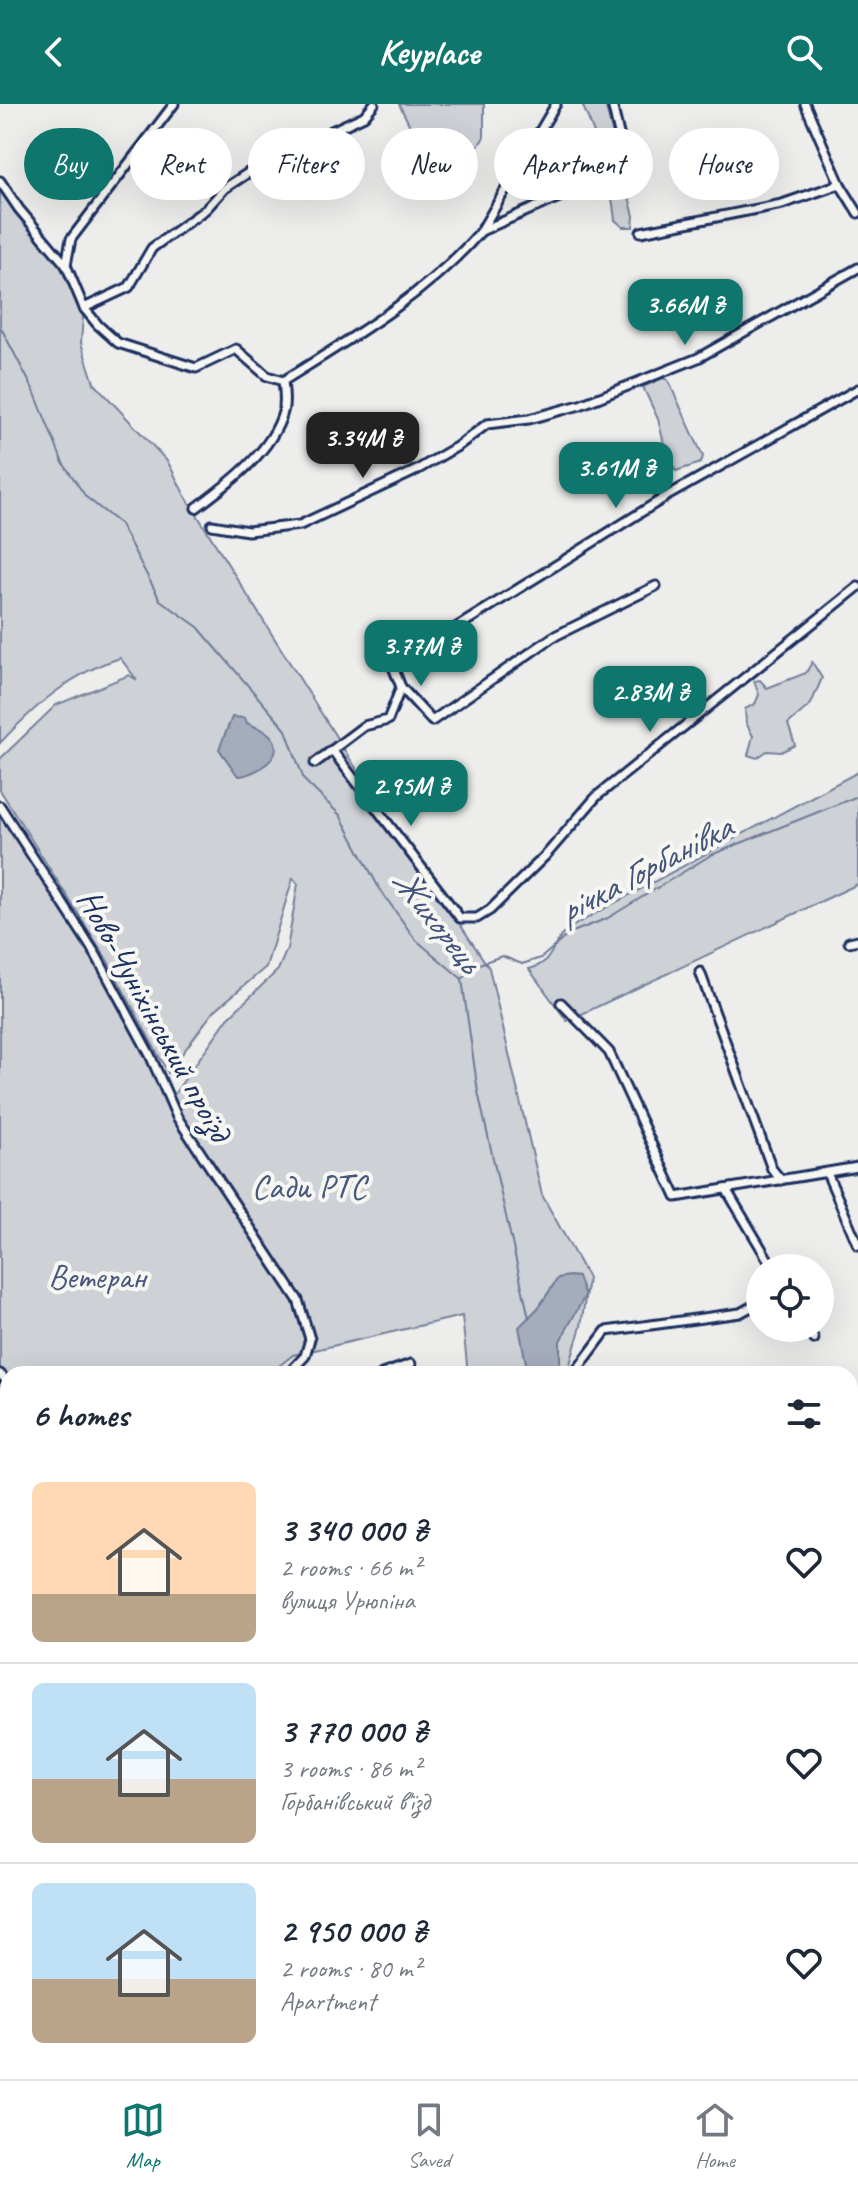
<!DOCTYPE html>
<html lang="en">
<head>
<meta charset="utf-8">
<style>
  :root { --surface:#fff; --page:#f2f2f3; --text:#1f2937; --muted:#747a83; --line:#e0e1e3; --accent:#0f766e }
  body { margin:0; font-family:Caveat,sans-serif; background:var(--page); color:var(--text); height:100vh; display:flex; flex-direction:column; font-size:30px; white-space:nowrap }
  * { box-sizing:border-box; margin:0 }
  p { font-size:26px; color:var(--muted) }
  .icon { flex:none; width:44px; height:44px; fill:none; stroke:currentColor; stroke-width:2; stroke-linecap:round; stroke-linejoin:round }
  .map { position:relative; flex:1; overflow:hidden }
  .panel { position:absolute; left:0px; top:1262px; width:858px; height:714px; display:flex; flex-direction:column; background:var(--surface); border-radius:24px 24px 0 0; box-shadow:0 8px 32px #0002 }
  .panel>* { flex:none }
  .guide { position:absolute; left:24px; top:24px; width:810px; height:72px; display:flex; gap:16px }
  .fabs { position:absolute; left:746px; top:1150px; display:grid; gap:16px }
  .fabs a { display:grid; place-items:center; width:88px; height:88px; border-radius:50%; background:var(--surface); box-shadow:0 8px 32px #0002; font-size:40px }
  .price { position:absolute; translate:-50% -68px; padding:0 18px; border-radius:16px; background:var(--accent); color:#fff; font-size:26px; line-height:52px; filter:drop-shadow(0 2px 4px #0008) }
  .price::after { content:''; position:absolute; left:50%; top:48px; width:24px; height:18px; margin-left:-12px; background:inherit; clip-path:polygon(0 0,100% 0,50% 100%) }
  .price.current { background:#222; color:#fff }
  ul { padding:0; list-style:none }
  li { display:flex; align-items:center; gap:24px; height:200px; padding:0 32px }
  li+li { border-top:2px solid var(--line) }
  li span { display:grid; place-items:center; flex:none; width:224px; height:160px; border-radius:12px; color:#555 }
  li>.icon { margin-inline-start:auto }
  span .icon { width:96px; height:96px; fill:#fffc; stroke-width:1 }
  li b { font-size:34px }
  h2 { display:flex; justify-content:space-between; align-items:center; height:96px; padding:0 32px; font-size:34px }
  .tag { padding:0 28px; border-radius:36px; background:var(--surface); box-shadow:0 8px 32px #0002; font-size:28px; line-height:72px }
  .tag.current { background:var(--accent); color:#fff }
  header { display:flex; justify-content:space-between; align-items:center; height:104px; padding:0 32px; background:var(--accent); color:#fff; font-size:36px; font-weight:800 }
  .tab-bar { display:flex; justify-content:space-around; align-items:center; height:112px; border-top:2px solid var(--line); background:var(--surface); font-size:22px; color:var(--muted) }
  .tab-bar a { display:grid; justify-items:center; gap:4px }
  .tab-bar .current { color:var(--accent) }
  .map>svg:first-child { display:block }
  .green { fill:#ced2d7; stroke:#74809a; stroke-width:2 }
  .water { fill:#a5acbc; stroke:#6e7a96; stroke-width:2 }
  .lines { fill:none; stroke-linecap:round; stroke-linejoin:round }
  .stream { stroke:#6e7a96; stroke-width:2 }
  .minor-casing { stroke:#1b2f5e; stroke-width:13 }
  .minor { stroke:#f6f6f2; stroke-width:7 }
  .labels { text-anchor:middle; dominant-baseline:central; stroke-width:8; stroke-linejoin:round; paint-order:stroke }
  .street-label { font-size:34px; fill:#1b2f5e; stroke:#f6f6f2 }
  .park-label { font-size:34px; fill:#48587c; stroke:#f6f6f2 }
  .water-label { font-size:36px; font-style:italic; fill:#44547a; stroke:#f6f6f2 }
</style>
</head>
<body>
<header><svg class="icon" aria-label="back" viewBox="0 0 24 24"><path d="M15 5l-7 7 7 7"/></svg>Keyplace<svg class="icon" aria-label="search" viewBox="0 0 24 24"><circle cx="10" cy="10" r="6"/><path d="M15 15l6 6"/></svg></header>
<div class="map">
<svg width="858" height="1975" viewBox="0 0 858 1975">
  <rect width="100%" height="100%" fill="#edeeec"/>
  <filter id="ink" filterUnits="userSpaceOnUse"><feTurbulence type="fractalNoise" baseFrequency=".0125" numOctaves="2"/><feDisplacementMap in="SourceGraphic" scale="16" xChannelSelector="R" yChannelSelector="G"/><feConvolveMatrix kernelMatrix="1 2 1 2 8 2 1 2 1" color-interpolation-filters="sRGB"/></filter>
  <g filter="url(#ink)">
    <g class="green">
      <path d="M 399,0 L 484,0 L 484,33 L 479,41 C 458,44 444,45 433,65 L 417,55 L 409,65 L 399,60 L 393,43 L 406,41 L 415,32 Z"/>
      <path d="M 582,0 L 605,0 L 634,112 L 633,123 L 623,123 L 615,116 C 611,76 598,36 582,0 Z"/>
      <path d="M 0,81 L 68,173 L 83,213 L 81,239 L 94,279 L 168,358 L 184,390 L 350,655 L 489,864 L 542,1091 L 588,1174 L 581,1222 L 567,1270 L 468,1270 L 462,1212 L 293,1251 L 269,1270 L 8,1270 L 8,1494 L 0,1503 L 0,706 L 43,765 L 36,772 L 44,766 L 140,933 L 170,996 L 228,914 L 278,866 L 287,845 L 298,780 L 293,774 L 266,863 L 213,908 L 168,969 L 106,854 L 0,686 L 0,655 L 56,601 L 129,571 L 137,576 L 120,554 C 72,568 34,603 0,639 Z"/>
      <polygon points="663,274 668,276 703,352 701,359 676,367 666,348 658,315 643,283"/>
      <polygon points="812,558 822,574 811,600 788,620 795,641 781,648 767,647 757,654 748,651 753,632 746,619 745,605 755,600 759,591 754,577 760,576 767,584 806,569"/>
      <path d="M 858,668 L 858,780 L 567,917 L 529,865 C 554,859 550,842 565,828 C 573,821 585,816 594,810 Z"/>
      <polygon points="858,1613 858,1683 850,1692 850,1623"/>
      <polygon points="0,1768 8,1776 8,1968 26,1968 20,1975 0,1975"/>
      <polygon points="850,1960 858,1975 719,1975 715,1968 850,1968"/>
    </g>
    <g class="water">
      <path d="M 232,613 L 245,614 L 247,619 C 255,623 265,626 270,631 C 290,651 254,672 238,672 L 219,645 Z"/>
      <polygon points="569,1172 578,1173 585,1192 560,1237 560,1270 528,1270 519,1223 538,1204 558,1174"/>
    </g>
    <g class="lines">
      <g class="stream">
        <polyline points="0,222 34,287 63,359 86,393 120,420 160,496 198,523 286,626 304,676 340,711 379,784 415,835 462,875 478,988 529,1214"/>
        <polyline points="462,875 479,860 502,852 522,860 541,854 570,829 608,814 711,751 858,692"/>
        <polyline points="816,1975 816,1968"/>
      </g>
      <g class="minor-casing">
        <g id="minor">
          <polyline points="612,0 627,64"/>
          <polyline points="805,0 840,80 858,109"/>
          <path d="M 0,77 L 19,105 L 66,161 L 84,204 L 98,221 L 118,239 L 196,264 L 236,245 L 267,272 L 283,277 C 352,234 428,189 481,127 L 556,0"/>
          <polyline points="481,127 603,74"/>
          <polyline points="641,128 782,100 840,80"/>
          <polyline points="66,161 71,135 174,0"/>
          <polyline points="84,204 129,183 152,144 206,105 225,84 294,39 323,31 364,12 374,0"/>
          <path d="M 196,404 C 228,380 272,348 283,308 C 286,298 284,287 283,277"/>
          <polyline points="212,421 248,427 300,421 415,367 458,342 487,320 529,315 580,301 698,254 858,164"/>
          <polyline points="656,482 553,533 432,617 401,583 393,563 667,392 858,285"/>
          <polyline points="332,646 460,814 477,814 490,806 546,751 597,692 858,483"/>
          <polyline points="315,659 364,622 388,616 401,583"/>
          <polyline points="0,702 96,851 150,951 177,1013 298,1196 310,1235 305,1252 288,1270"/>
          <polyline points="849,838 858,836"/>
          <polyline points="700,868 772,1065 781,1076"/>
          <polyline points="561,899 609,948 676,1093 858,1063"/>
          <polyline points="827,1069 858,1141"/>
          <polyline points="726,1085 773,1164"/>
          <polyline points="808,1224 814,1235"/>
          <polyline points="0,1270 8,1278"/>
          <polyline points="382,1270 411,1260"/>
          <polyline points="574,1270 606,1227 740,1209 760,1198"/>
          <polyline points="850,1343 858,1343"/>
          <polyline points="850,1486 858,1477"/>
          <polyline points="0,1511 8,1503"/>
          <polyline points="850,1620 858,1610"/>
          <polyline points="850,1697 858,1689"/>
          <polyline points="0,1761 8,1770"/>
          <polyline points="850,1770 858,1770"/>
          <polyline points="637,1968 640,1975"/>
          <polyline points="20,1975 26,1968"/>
          <polyline points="493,1975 499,1968"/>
        </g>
      </g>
      <use href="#minor" class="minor"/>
    </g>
  </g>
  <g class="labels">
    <g class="street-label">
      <text transform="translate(155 911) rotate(61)">Ново-Чуніхінський проїзд</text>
    </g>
    <g class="park-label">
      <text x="309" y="1082">Сади РТС</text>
      <text x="97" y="1172">Ветеран</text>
    </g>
    <g class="water-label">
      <text transform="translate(645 765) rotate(-28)">річка Горбанівка</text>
      <text transform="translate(437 816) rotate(52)">Жихорець</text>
    </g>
  </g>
</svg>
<div class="fabs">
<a><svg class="icon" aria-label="locate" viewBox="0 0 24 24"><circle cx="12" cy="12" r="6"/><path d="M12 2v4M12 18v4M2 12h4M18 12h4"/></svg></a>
</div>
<b class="price" style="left:685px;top:243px">3.66M ₴</b>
<b class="price current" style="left:363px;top:376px">3.34M ₴</b>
<b class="price" style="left:616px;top:406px">3.61M ₴</b>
<b class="price" style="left:421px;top:584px">3.77M ₴</b>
<b class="price" style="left:650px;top:630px">2.83M ₴</b>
<b class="price" style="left:411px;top:724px">2.95M ₴</b>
<div class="guide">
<a class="tag current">Buy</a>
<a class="tag">Rent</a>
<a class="tag">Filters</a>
<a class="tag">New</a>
<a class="tag">Apartment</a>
<a class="tag">House</a>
</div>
<section class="panel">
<h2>6 homes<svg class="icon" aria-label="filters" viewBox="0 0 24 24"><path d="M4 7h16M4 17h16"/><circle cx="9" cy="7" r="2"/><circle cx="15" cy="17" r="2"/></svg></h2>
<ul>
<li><span style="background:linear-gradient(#ffd9b3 70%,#b9a48a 0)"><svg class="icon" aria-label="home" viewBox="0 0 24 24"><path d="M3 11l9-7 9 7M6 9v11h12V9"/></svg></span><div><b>3 340 000 ₴</b><p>2 rooms · 66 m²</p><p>вулиця Урюпіна</p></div><svg class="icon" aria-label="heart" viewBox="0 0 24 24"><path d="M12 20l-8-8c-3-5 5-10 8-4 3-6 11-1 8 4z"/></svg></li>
<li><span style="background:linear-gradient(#bfe0f5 60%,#b9a48a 0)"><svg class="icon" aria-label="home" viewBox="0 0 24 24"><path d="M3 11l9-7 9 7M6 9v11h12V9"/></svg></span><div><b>3 770 000 ₴</b><p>3 rooms · 86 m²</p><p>Горбанівський в'їзд</p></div><svg class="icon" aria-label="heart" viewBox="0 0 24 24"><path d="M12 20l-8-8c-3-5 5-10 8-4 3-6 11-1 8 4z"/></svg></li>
<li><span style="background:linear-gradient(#bfe0f5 60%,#b9a48a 0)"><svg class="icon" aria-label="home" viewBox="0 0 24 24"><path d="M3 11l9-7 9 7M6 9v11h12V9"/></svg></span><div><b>2 950 000 ₴</b><p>2 rooms · 80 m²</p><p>Apartment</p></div><svg class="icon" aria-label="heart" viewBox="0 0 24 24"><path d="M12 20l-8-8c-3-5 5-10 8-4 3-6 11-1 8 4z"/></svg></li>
</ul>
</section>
</div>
<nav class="tab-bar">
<a class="current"><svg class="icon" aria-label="map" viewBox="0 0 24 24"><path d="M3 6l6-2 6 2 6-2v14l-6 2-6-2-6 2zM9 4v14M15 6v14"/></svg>Map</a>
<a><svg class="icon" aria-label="saved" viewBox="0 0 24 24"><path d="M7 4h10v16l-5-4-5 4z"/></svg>Saved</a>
<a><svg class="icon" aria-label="home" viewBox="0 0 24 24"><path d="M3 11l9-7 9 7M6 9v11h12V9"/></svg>Home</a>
</nav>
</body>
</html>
